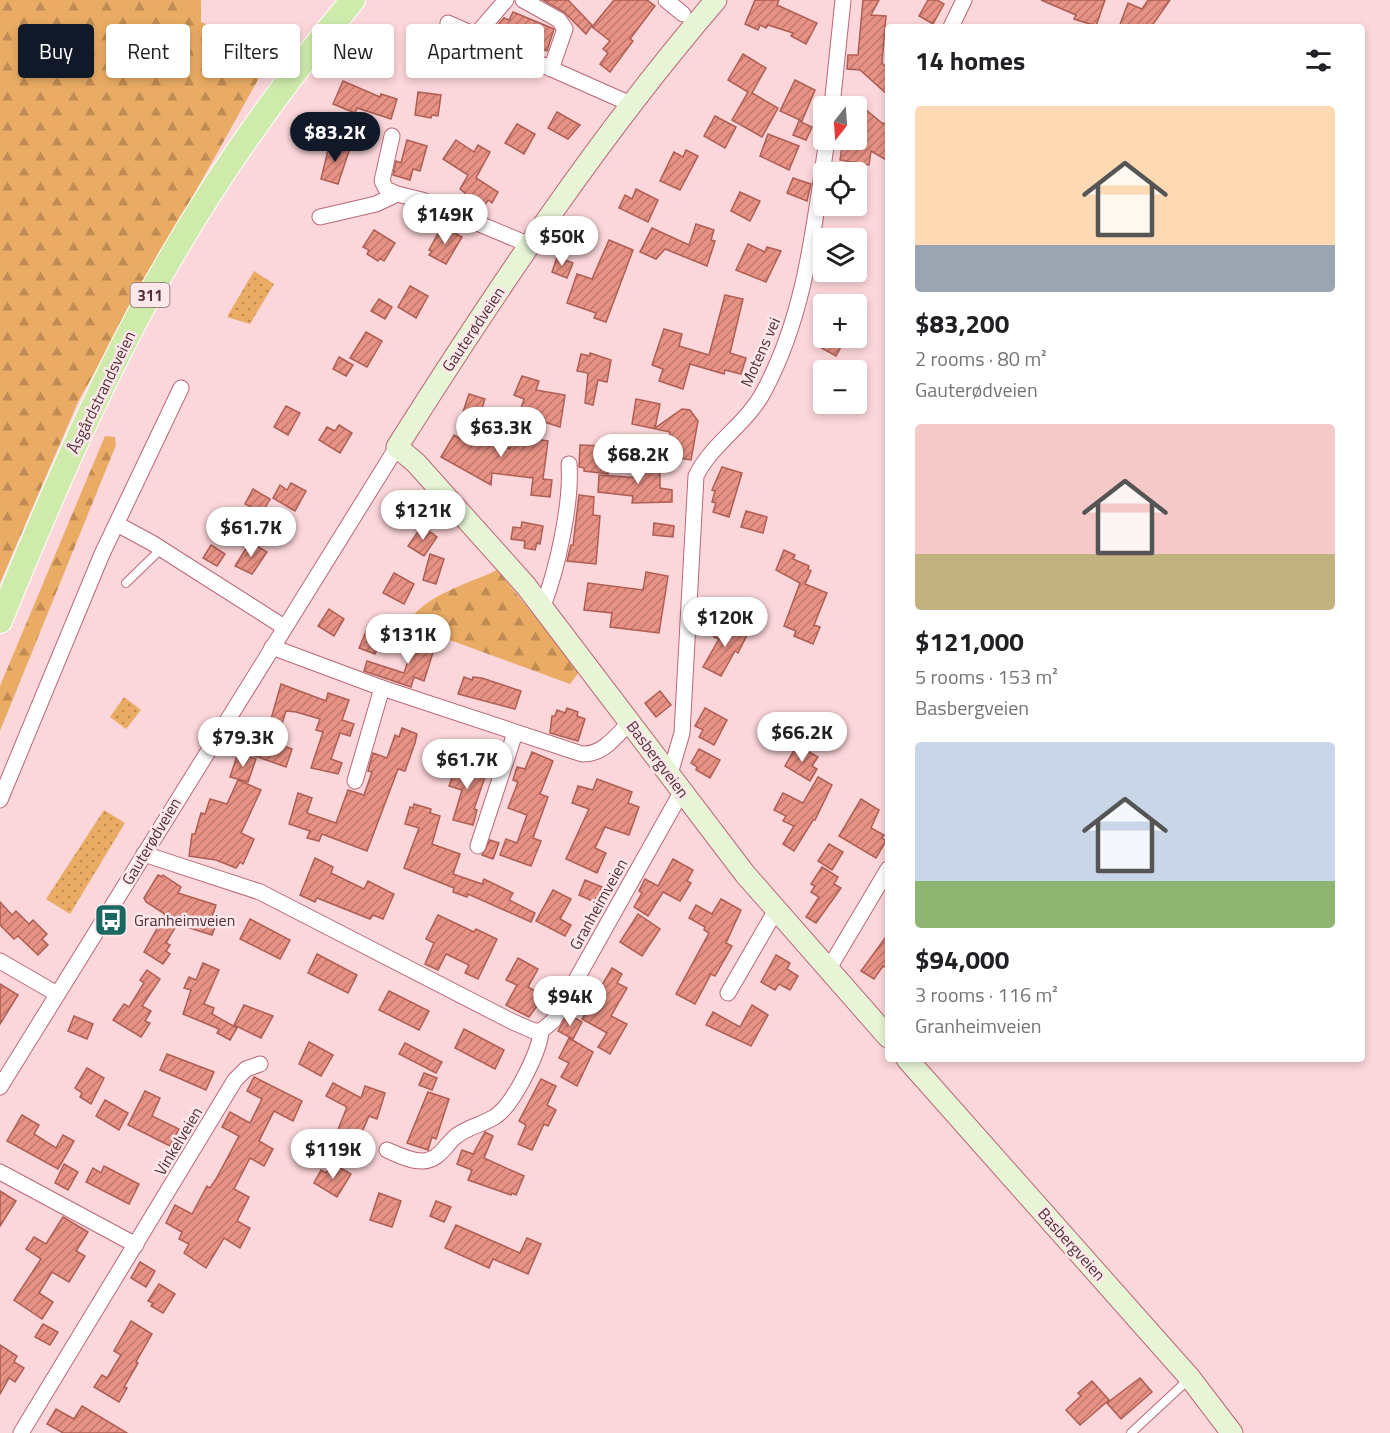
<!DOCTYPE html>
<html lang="en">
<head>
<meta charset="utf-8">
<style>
  :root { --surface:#fff; --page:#f2f2f2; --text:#202124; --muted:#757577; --accent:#111827 }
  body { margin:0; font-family:"Titillium Web",sans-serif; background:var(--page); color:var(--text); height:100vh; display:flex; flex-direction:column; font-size:22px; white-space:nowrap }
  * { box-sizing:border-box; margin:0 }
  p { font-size:20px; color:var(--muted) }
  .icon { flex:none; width:33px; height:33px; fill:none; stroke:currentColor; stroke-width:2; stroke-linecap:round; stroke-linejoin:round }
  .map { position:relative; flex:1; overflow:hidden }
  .details { position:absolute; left:885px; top:24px; width:480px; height:1038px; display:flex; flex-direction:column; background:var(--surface); border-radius:6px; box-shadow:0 3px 9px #0003 }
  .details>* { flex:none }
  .guide { position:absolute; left:18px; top:24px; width:570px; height:54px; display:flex; gap:12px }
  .needle { width:39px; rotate:197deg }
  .fabs { position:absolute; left:813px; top:96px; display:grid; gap:12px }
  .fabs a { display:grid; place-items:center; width:54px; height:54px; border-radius:6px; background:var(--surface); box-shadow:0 3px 9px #0003; font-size:30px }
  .price { position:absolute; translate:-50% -51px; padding:0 14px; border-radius:21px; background:#fff; color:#222; font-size:20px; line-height:39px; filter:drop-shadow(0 2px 3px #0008) }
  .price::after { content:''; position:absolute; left:50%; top:36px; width:18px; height:14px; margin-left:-9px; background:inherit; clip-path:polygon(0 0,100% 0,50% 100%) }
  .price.active { background:var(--accent); color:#fff }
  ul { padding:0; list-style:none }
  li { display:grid; align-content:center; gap:12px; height:318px; padding:0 30px }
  li span { display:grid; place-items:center; height:186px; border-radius:6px; color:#555 }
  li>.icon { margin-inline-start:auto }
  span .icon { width:108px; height:108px; fill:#fffc; stroke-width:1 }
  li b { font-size:26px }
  h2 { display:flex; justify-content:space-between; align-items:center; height:72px; padding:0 30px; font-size:26px }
  .chip { padding:0 21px; border-radius:6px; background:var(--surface); box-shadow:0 3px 9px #0003; font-size:21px; line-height:54px }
  .chip.active { background:var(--accent); color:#fff }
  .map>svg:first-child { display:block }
  .forest { fill:url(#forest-firs) }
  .park { fill:url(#park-dots) }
  .building { fill:url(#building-hatch); stroke:#ae5e53; stroke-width:1.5 }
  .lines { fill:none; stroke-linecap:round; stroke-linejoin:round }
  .service-casing { stroke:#ba6877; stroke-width:10 }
  .minor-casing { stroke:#ba6877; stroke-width:17 }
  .secondary-casing { stroke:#ba6877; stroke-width:23 }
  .primary-casing { stroke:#fff; stroke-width:26 }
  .service { stroke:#fff; stroke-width:8 }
  .minor { stroke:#fff; stroke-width:15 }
  .secondary { stroke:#e7f5d6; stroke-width:21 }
  .primary { stroke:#ceebac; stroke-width:24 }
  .labels { text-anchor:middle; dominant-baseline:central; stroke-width:5; stroke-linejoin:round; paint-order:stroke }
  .shield { fill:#fce8eb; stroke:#86676c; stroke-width:1.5 }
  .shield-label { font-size:15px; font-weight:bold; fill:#543036 }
  .street-label { font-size:16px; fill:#543036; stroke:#fce8eb }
  .poi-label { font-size:16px; fill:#543036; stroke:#fce8eb; text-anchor:start }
</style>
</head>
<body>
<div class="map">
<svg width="1390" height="1433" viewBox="0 0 1390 1433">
  <defs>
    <pattern id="forest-firs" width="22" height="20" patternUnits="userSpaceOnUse" patternTransform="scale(1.5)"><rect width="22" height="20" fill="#eaac64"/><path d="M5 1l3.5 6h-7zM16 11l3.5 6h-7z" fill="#c08c53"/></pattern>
    <pattern id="park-dots" width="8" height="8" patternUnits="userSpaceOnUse" patternTransform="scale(1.5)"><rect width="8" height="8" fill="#eaac64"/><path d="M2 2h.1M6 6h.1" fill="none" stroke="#c08c53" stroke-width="1.8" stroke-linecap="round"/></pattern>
    <pattern id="building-hatch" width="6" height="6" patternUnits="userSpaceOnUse" patternTransform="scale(1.5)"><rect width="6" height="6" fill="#e89285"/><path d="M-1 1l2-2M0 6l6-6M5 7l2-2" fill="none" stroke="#bf786e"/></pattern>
  </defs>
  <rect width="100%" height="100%" fill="#fbd6da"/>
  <g class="forest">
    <polygon points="0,0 201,0 201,22 274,51 78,402 0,583"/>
    <polygon points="105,436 115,437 116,445 0,731 0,686"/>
    <path d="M 497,570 L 580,671 L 570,684 L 406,624 C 428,593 464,586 497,570 Z"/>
  </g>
  <g class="park">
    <polygon points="254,271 274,284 250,324 227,317"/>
    <polygon points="124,697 141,710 126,729 110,717"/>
    <polygon points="104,810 125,823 70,914 46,899"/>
  </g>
  <g class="building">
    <polygon points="543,0 568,0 592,25 586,34 564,12"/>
    <polygon points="614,0 647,0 655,6 630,39 633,41 610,72 600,64 608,53 603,49 610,41 592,27"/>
    <polygon points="755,0 779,0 777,5 817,23 806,44 791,36 793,33 768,25 766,28 760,25 758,30 745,24"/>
    <polygon points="863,0 879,0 871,15 886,16 882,63 888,69 888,95 860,70 847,69 848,55 858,55"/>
    <polygon points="928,0 937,0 944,4 933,24 919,16"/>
    <polygon points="1041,0 1105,0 1096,26 1074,19 1076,15"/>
    <polygon points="1148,0 1170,0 1151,27 1119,27 1128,3 1142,9"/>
    <polygon points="513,12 554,29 547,51 495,28 504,18 509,20"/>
    <polygon points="743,54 766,68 752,93 778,108 762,137 732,120 748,92 728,80"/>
    <polygon points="795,80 815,90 802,121 780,111"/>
    <polygon points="343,81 380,97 381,94 397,99 391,119 357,108 355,113 333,104"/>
    <polygon points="418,92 441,95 438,116 432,115 431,118 415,115"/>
    <polygon points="856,109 863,112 865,109 882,123 888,124 888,161 871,151 869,165 840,160 843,140 858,140"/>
    <polygon points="557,112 580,125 568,139 548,128"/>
    <polygon points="715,116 736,127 725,148 704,136"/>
    <polygon points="799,121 812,127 806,140 793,135"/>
    <polygon points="517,124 535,134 524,154 505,143"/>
    <polygon points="768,134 799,146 789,170 760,156"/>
    <polygon points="407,140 427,146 420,171 413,169 410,180 393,175 396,161 401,163"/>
    <polygon points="456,140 474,152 478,145 490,152 476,178 498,192 492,203 488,200 482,209 463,197 465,193 460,189 468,175 443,159"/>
    <polygon points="330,142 350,148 338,184 321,179"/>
    <polygon points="686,150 698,156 680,190 660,181 674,152 683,157"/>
    <polygon points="793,178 811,184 807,201 787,193"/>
    <polygon points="636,189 658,200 648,222 619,208 625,195 632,199"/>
    <polygon points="740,192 760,201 750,221 731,211"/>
    <polygon points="696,224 714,230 711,240 715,241 707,266 665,249 656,259 640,252 652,228 689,245"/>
    <polygon points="442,226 462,237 446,264 429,255 432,251 429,250"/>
    <polygon points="374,230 395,243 384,261 380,258 378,261 367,254 369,250 363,247"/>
    <polygon points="609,240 633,250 606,322 594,318 596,313 567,303 577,274 592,279"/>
    <polygon points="748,244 765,252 767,247 781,251 766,282 736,270"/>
    <polygon points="557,257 573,263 567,278 552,272"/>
    <polygon points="410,286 428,296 416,318 398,307"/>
    <polygon points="725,295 743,299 730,353 746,358 741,374 725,370 724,374 690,364 683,389 659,381 663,369 652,365 664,329 682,334 679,346 709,355"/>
    <polygon points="379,299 392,307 385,319 371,311"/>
    <polygon points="366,332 382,341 367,367 350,358"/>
    <polygon points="823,332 824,338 832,338 843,343 836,356 816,345"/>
    <polygon points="590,353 611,360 607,382 598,380 593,405 585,403 588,373 577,371 581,354 590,356"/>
    <polygon points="339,357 353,365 346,376 333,369"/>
    <polygon points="522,376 539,381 536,390 565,395 560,427 519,414 524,399 514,395"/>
    <polygon points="469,394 485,399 479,417 463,412"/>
    <polygon points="636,399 660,404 655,428 682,409 690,410 698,421 691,460 666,456 670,432 632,424"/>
    <polygon points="286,406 300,413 288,435 274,427"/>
    <polygon points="339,425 352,433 340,453 319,440 327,427 335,431"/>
    <polygon points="471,425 510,449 512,436 548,441 543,479 552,480 550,497 531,495 533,478 492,473 491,485 441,457 454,435 462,440"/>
    <polygon points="580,445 605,446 611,449 608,474 584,471 584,468 579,467"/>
    <polygon points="641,462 660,462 660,488 672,490 672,502 632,503 633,496 598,492 599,475 641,478"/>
    <polygon points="722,467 742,473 729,517 713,512 716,503 712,502 715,491 712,490"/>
    <polygon points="291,483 306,491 295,511 273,498 280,485 287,490"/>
    <polygon points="253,489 270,499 262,513 245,504"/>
    <polygon points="579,495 594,497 593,515 600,516 596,564 567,561 571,545 573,545"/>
    <polygon points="746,511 767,517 763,533 741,527"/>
    <polygon points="522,522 543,526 540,544 537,543 535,550 524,548 525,541 511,539 513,527 521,528"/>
    <polygon points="654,523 674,526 673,537 653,535"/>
    <polygon points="422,526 437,537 424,556 408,546"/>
    <polygon points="250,542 267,552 252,574 235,566"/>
    <polygon points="211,545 225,554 217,566 203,558"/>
    <polygon points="784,550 795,555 793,559 809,566 808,569 811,571 805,584 827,593 814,625 820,627 813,644 794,636 796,631 784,626 800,583 776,570"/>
    <polygon points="430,554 444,559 436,584 423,580"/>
    <polygon points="646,572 668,576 659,633 610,627 612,613 584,610 588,583 643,590"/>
    <polygon points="394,573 414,584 404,604 383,593"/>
    <polygon points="329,609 344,619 334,636 318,626"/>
    <polygon points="723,621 748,633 738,653 735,651 721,676 703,667 719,639 714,637"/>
    <polygon points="368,627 384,634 375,654 359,648"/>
    <polygon points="416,637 436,643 424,681 414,677 411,687 364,671 367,661 404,673"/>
    <polygon points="464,677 472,680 473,677 482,678 521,691 515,709 458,694"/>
    <polygon points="281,684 326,701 328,693 349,700 342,720 354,724 350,736 340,733 331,759 342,763 338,774 311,768 323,732 316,730 320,719 296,712 286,711 276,743 292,749 286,767 252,755 257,741 262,743 265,740"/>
    <polygon points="660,691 671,705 656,717 645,703"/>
    <polygon points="567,708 578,712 577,716 585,719 578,741 550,733 552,716 555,716 557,710 565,713"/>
    <polygon points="705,708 727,720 714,745 699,737 703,730 695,726"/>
    <polygon points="402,728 417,734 415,743 405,771 398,769 367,851 322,834 319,841 307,838 310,831 289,824 298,793 312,798 307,813 336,823 348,790 364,795 372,772 368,771 373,753 387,758 395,735 399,737"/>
    <polygon points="797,745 818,757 812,766 817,769 810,781 785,766"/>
    <polygon points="699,749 720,760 710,778 696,770 697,767 691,763"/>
    <polygon points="532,752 553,761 540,794 548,797 533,838 541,841 531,866 500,855 506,839 517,843 527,815 508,808 518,782 513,780 517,767 525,769"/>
    <polygon points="238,753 256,759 248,782 230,777"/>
    <polygon points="459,758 477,765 475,770 486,774 474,809 477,810 473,825 453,820 462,790 449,786"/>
    <polygon points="818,777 832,785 815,820 813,820 794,851 783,844 794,826 783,821 786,816 774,810 783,793 803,803"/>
    <polygon points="597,779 632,792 628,803 639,807 629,835 605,827 595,848 606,853 597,873 566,859 589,809 572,803 578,786 593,790"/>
    <polygon points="238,780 261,790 241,833 254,839 243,864 240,862 236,868 216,860 189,856 192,834 195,834 201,813 205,814 210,799 227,804"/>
    <polygon points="861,799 879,810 871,828 884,835 882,838 886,841 876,858 839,836"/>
    <polygon points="414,804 431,809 430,813 440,816 432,844 460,854 453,874 482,884 484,879 513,893 509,900 535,913 531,922 468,894 467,897 453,892 454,888 404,868 419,828 405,824 410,807 413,808"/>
    <polygon points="490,840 499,843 493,859 482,855"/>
    <polygon points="829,844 843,852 832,870 818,861"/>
    <polygon points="315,858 333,867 331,873 364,889 368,881 394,894 383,919 373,915 370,919 317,898 315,902 300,895"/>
    <polygon points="673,859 693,870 687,881 691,883 680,901 663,892 648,916 634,907 642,893 639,891 645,879 658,886"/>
    <polygon points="822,867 838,877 834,884 841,888 816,923 806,917 819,897 811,892 815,886 811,884"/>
    <polygon points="158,875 162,877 163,875 181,887 178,893 216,905 211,920 217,922 212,935 177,924 166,943 170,945 166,951 170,954 163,964 144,952 165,914 146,902 144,898"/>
    <polygon points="585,880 602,887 595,902 579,895"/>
    <polygon points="553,890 571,899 560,919 571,925 565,936 536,921"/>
    <polygon points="721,899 741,910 726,943 732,946 715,976 711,974 695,1004 676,994 709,933 704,930 705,927 689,918 696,905 712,914"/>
    <polygon points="0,902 12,915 16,911 29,924 33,920 47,934 42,939 48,945 38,955 18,936 14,939 0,925"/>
    <polygon points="638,914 660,929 642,956 620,942"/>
    <polygon points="438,915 474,932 476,929 497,939 478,979 465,973 469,965 446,954 438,970 425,964 434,943 426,939"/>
    <polygon points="250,919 290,940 280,959 240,939"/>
    <polygon points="888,934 888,969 883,966 874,979 861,971"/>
    <polygon points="317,954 357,975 348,993 308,973"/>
    <polygon points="776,955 790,963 787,969 798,976 790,990 779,984 775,990 761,982"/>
    <polygon points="518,958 538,969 528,987 544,996 529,1017 506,1005 517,985 506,980"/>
    <polygon points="203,963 219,970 204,1004 214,1008 212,1014 237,1028 230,1040 217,1033 219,1029 183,1014 191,990 184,988 189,977 196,980"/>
    <polygon points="612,968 622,974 617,983 627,988 611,1016 627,1024 610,1054 598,1047 607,1033 582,1019"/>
    <polygon points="147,970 160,979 142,1006 151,1011 145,1021 150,1023 141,1037 113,1020 124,1004 129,1007 144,983 140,980"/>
    <polygon points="0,984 18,995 0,1024"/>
    <polygon points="389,991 429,1011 419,1030 379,1010"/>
    <polygon points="244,1005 273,1016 261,1038 234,1025"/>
    <polygon points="752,1005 768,1015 751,1046 706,1025 713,1012 740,1027"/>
    <polygon points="568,1014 582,1022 573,1039 558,1031"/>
    <polygon points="74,1016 93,1024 87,1039 68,1031"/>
    <polygon points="464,1029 504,1050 495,1069 455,1048"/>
    <polygon points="569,1038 593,1052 577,1086 561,1077 569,1063 559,1058"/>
    <polygon points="309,1042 333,1055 321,1076 299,1064"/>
    <polygon points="405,1043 442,1062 436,1073 399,1054"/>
    <polygon points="167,1054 214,1072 206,1090 160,1070"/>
    <polygon points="87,1068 104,1078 91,1104 80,1097 82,1093 75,1088"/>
    <polygon points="424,1073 437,1078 432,1090 419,1085"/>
    <polygon points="254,1077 302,1101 293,1121 274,1111 259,1141 273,1149 264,1166 250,1158 234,1189 249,1197 237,1221 250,1228 240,1248 224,1238 206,1268 184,1253 189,1244 179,1239 182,1232 166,1223 175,1205 192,1214 207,1186 210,1188 216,1179 239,1136 222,1127 230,1112 250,1123 262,1099 247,1091"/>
    <polygon points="541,1079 556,1086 547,1105 556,1110 548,1126 544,1124 532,1150 518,1144 526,1125 519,1121"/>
    <polygon points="333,1083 361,1098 365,1086 385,1093 377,1119 369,1116 356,1146 335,1137 347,1107 326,1096"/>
    <polygon points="145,1091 160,1098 152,1116 179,1129 170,1146 128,1125"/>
    <polygon points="428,1092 449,1099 436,1139 432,1137 428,1150 407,1143"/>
    <polygon points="105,1100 128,1113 119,1130 96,1116"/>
    <polygon points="22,1115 39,1125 34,1134 56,1148 63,1135 74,1141 58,1169 7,1141"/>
    <polygon points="485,1132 493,1136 484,1158 524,1176 516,1195 512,1193 511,1195 468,1180 472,1170 457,1164 462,1150 473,1154"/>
    <polygon points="332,1163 351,1174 337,1197 314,1183 321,1170 326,1173"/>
    <polygon points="64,1164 78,1172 68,1190 55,1183"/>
    <polygon points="104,1166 139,1184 129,1204 86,1182 93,1168 101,1173"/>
    <polygon points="0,1191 16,1201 0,1226"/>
    <polygon points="379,1193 401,1201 392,1227 370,1220"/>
    <polygon points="436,1201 451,1207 444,1222 430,1216"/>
    <polygon points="63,1217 88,1232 76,1251 85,1256 69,1282 52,1272 39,1293 53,1302 42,1319 14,1300 41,1259 26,1249 34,1237 46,1244"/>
    <polygon points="456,1225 520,1253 527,1238 541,1244 528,1274 493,1259 489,1268 445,1248"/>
    <polygon points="140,1262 155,1271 146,1287 131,1278"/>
    <polygon points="159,1284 175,1294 163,1313 151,1306 153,1303 148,1301"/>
    <polygon points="131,1321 152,1334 136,1362 138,1363 124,1387 127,1388 119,1402 94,1387 102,1375 107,1378 121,1355 114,1351"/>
    <polygon points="43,1324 58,1332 50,1345 35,1337"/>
    <polygon points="0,1345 17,1356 14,1362 24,1368 15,1382 9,1378 0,1394"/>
    <polygon points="1140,1378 1152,1392 1121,1419 1107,1403"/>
    <polygon points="1092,1381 1109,1400 1080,1425 1066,1410 1081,1396 1078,1393"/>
    <polygon points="82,1406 127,1433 63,1433 47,1424 56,1409 74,1419"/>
  </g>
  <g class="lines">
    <g class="service-casing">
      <g id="service">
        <polyline points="126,583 161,549"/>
        <polyline points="1131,1433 1189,1379"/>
      </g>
    </g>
    <g class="minor-casing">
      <g id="minor">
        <polyline points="523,0 559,20 565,29 551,69"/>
        <polyline points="666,0 683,14"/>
        <polyline points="448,23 633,105"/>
        <polyline points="951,27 964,0"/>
        <polyline points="475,36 506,0"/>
        <polyline points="832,106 843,0"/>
        <polyline points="392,136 382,181 386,189 397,194"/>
        <polyline points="320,217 376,204 397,194 422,200 530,245"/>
        <polyline points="117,524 152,543 284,627"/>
        <path d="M 543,606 C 557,570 572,503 569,464"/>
        <path d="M 272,647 L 382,688 L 582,754 C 603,755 616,736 630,722"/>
        <path d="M 668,772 L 672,767 L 682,733 L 696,476 C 712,443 747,424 764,391 C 806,313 814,225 827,140"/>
        <polyline points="355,781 382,688"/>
        <polyline points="0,800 102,554 181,388"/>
        <polyline points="478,846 515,733"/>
        <polyline points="144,854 260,892 511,1021 534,1031 541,1031"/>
        <polyline points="0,961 57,994"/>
        <polyline points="828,970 888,869"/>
        <polyline points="728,993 776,910"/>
        <polyline points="0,1087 397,447"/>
        <path d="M 387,1150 C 398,1155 410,1161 422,1161 C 438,1161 445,1146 455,1137 C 468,1126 483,1125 496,1116 C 513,1105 540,1051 541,1031 L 553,1021 L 682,791"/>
        <polyline points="0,1172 136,1245"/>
        <polyline points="21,1433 235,1080 246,1069 260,1064"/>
      </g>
    </g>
    <g class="secondary-casing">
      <g id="secondary">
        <path d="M 716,0 C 599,136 493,295 397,447 L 416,463 L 526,586 L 745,874 L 888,1037"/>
        <polyline points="907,1059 1190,1378 1232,1433"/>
      </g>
    </g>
    <g class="primary-casing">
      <path id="primary" d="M 0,621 C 35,535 71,450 112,367 C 176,237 259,111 353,0"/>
    </g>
    <use href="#service" class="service"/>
    <use href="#minor" class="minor"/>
    <use href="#secondary" class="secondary"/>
    <use href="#primary" class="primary"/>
  </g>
  <defs>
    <g id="bus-square" transform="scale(1.725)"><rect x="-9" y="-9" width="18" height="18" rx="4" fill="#1b6762" stroke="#fce8eb"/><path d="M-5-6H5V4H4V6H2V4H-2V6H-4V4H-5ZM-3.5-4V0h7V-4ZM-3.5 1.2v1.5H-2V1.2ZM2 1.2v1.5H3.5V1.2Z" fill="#fff"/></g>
  </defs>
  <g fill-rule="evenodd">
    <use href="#bus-square" x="111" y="920"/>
  </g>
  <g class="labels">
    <rect class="shield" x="130.5" y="283" width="39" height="24" rx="4.5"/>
    <g class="shield-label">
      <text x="150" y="295">311</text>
    </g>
    <g class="street-label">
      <text transform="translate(473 329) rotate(-56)">Gauterødveien</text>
      <text transform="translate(760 352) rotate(-66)">Motens vei</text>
      <text transform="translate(101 392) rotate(-64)">Åsgårdstrandsveien</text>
      <text transform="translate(658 759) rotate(53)">Basbergveien</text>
      <text transform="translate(151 841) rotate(-59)">Gauterødveien</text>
      <text transform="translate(598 904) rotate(-61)">Granheimveien</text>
      <text transform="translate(178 1141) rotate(-59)">Vinkelveien</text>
      <text transform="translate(1072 1244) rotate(48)">Basbergveien</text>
    </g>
    <g class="poi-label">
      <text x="134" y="920">Granheimveien</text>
    </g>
  </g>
</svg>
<div class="fabs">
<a><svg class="needle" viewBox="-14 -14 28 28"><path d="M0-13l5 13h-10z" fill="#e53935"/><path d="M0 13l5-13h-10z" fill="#757577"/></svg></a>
<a><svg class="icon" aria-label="locate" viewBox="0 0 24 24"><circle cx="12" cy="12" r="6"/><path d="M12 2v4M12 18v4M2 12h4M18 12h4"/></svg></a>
<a><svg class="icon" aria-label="layers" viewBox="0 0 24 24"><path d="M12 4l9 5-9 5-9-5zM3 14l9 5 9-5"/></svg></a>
<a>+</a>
<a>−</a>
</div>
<b class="price active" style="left:335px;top:163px">$83.2K</b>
<b class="price" style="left:445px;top:245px">$149K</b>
<b class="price" style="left:562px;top:267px">$50K</b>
<b class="price" style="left:501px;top:458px">$63.3K</b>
<b class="price" style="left:638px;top:485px">$68.2K</b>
<b class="price" style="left:423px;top:541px">$121K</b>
<b class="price" style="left:251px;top:558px">$61.7K</b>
<b class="price" style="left:725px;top:648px">$120K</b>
<b class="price" style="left:408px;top:665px">$131K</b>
<b class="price" style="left:802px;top:763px">$66.2K</b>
<b class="price" style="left:243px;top:768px">$79.3K</b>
<b class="price" style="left:467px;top:790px">$61.7K</b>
<b class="price" style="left:570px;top:1027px">$94K</b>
<b class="price" style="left:333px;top:1180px">$119K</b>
<div class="guide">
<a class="chip active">Buy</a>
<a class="chip">Rent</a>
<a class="chip">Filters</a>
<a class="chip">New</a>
<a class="chip">Apartment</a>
</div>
<section class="details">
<h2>14 homes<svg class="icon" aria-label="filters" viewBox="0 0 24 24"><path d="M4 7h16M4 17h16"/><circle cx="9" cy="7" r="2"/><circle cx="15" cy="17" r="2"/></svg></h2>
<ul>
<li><span style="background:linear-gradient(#ffd9b3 75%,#9aa5b1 0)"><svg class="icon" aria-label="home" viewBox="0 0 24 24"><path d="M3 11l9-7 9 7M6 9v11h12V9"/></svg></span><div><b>$83,200</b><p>2 rooms · 80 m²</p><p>Gauterødveien</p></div></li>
<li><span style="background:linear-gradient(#f6c9c9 70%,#c2b280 0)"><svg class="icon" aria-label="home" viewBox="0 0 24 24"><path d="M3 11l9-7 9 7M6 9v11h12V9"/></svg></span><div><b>$121,000</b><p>5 rooms · 153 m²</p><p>Basbergveien</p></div></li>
<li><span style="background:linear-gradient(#c9d6e8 75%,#8fb573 0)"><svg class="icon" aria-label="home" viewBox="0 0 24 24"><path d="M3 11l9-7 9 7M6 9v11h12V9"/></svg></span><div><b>$94,000</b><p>3 rooms · 116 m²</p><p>Granheimveien</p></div></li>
</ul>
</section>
</div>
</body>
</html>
